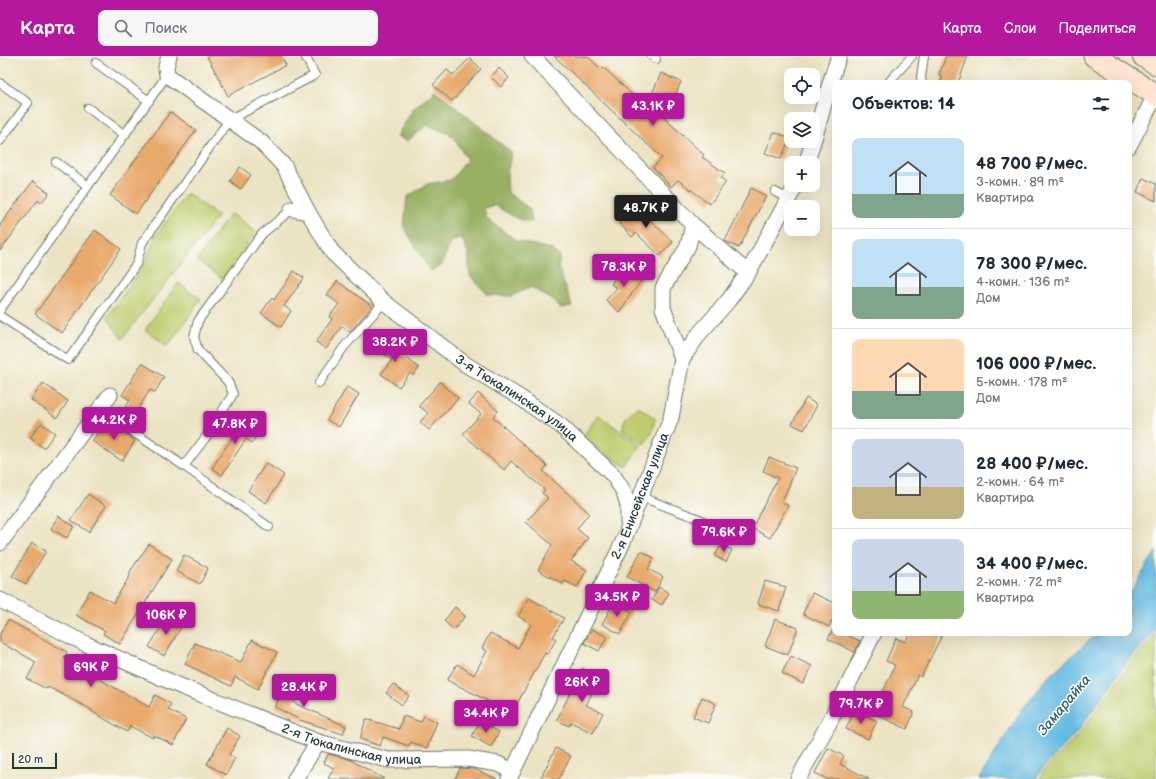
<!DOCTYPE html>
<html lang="ru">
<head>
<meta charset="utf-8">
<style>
  :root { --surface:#fff; --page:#f6f6f7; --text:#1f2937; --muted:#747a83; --line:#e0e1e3; --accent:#b5179e }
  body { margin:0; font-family:"Balsamiq Sans",sans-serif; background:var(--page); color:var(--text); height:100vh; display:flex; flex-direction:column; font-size:15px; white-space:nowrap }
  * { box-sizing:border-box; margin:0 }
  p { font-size:13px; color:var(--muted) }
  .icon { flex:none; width:22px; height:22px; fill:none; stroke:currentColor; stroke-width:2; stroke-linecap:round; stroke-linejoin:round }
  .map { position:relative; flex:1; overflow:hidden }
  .details { position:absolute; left:832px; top:24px; width:300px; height:556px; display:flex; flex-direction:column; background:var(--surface); border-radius:8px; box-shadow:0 4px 16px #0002 }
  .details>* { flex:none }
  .controls { position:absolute; left:784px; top:12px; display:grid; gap:8px }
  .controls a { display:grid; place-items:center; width:36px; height:36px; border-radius:8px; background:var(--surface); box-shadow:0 4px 16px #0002; font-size:20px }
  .scale { position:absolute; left:12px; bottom:10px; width:45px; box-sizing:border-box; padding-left:4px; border:2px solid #1f3d34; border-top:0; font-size:11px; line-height:14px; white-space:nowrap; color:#1f3d34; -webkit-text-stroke:3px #fdfcf7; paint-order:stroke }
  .price { position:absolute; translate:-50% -34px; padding:0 9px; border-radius:4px; background:var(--accent); color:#fff; font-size:13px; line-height:26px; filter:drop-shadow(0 1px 2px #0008) }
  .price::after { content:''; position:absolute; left:50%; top:24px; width:12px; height:9px; margin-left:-6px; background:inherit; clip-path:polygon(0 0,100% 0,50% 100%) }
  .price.on { background:#222; color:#fff }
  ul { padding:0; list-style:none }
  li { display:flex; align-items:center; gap:12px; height:100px; padding:0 20px }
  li+li { border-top:1px solid var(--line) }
  li span { display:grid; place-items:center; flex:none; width:112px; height:80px; border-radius:8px; color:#555 }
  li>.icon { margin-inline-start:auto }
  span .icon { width:48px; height:48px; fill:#fffc; stroke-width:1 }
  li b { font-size:17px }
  h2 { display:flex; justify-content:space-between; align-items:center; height:48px; padding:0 20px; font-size:17px }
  header { display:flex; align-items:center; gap:24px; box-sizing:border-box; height:56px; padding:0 20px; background:var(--accent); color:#fff }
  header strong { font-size:19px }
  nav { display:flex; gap:22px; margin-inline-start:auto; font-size:14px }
  .search { width:280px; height:36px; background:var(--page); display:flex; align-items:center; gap:10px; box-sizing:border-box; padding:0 14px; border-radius:8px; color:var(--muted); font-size:15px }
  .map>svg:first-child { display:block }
  .green { fill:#bfcd6f; stroke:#6f8552 }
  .forest { fill:#97b062; stroke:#5b764b }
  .water { fill:#66bbe2; stroke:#427c8b }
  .building { fill:#e8a96a }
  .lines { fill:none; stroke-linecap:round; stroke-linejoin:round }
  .service-casing { stroke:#677766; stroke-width:10 }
  .minor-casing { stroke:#677766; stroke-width:17 }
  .secondary-casing { stroke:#677766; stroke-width:23 }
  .service { stroke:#fff; stroke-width:8 }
  .minor { stroke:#fff; stroke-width:15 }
  .secondary { stroke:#fde4d1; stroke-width:21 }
  .labels { text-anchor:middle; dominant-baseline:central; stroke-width:3; stroke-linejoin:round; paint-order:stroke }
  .street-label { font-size:13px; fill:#1f3d34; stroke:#fdfcf7 }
  .water-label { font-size:14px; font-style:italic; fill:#346368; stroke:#fdfcf7 }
</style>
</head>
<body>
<header>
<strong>Карта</strong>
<div class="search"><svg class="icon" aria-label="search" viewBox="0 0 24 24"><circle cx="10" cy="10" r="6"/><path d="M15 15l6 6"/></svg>Поиск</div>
<nav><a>Карта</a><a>Слои</a><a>Поделиться</a></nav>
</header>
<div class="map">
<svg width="1156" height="723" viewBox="0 0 1156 723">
  <rect width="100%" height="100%" fill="#fdfcf7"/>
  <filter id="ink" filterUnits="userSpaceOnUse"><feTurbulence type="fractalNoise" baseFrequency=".025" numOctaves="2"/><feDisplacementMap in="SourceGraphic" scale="8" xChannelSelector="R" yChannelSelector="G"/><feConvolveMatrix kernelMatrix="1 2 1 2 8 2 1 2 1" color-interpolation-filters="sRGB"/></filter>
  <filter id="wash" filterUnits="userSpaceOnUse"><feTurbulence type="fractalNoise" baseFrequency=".012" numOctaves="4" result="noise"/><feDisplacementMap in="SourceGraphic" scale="16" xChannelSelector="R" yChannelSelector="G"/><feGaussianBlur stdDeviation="0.9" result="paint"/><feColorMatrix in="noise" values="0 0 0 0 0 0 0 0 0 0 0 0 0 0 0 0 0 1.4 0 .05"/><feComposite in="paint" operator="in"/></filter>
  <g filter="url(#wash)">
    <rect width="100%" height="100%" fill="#ece3c3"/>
    <g class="green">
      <polygon points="187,137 218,160 122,283 107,261 145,208 155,181"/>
      <polygon points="231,157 256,176 223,223 197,204"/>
      <polygon points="178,227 201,243 168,290 145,274"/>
      <polygon points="637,350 655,362 652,377 644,388 622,373 625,363"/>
      <polygon points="598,359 641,389 626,411 582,382"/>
      <polygon points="1156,578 1156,723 1040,723 1044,714 1082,675 1131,606"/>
    </g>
    <polygon class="forest" points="435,34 511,96 507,119 508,137 530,153 532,166 518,163 494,149 484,152 487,163 517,185 551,193 560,201 558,211 572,250 560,252 551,243 531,231 512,240 488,239 470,220 468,196 461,181 451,186 441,210 430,215 404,171 407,141 427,128 451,124 467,104 452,79 427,69 407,85 397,80 413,53"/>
    <polygon class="water" points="1156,495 1156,574 1127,606 1079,674 1042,713 1036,723 979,723 1022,654 1051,618 1098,577 1129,577 1129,539"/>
    <g id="blocks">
      <g class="building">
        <polygon points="207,0 281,0 286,9 228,40"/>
        <polygon points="554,0 587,0 601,13 603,11 646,52 661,17 681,26 665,63 704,99 702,101 725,117 721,122 726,126 710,148 678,124 671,131 653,111 662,102"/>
        <polygon points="946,0 968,0 958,27 941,27 942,20 939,19"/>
        <polygon points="470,2 481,13 452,45 433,29 447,14 453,19"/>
        <polygon points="499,12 509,22 501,31 491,21"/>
        <polygon points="170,56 196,74 136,158 110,139"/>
        <polygon points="774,76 790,82 781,103 765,97"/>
        <polygon points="240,111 251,119 241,133 230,125"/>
        <polygon points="1143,122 1156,128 1156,145 1137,136"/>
        <polygon points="33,125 49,137 41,147 38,144 0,195 0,169"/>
        <polygon points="751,132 766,140 739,192 725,185"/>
        <polygon points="642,146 655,160 650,164 673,186 660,200 636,177 632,181 619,167"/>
        <polygon points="95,174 121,193 62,277 35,258"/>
        <polygon points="625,209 643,222 619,256 606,244 617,232 611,228"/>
        <polygon points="294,215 304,222 284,250 291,255 281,271 261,257 272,242 274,244"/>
        <polygon points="337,225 372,250 350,276 342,270 326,293 316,286 332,263 329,261 339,248 327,239"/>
        <polygon points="379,279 419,312 413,320 410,317 399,331 381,318 392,304 371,289"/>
        <polygon points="142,307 164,321 155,336 150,334 133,361 141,366 137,372 120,361 130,344 122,339"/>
        <polygon points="440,326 458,342 429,374 420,366 428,357 419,350"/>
        <polygon points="43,327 68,345 57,362 31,344"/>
        <polygon points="347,331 359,338 339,371 327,364"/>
        <polygon points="478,337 498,355 493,361 547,410 543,415 589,457 577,473 588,482 571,505 587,514 577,531 565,525 563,528 538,514 552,489 526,466 548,442 542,437 545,434 511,405 504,414 463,378 481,358 469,348"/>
        <polygon points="806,342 817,349 804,374 792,368"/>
        <polygon points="242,363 259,375 252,387 246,383 222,419 212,412 236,376 234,375"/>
        <polygon points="106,365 135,385 122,405 92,385"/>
        <polygon points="41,367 55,377 44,392 30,382"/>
        <polygon points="769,401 796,412 782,446 788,449 770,482 752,472 778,422 763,415"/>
        <polygon points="266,407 284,419 266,447 248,435"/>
        <polygon points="88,438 106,450 89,476 71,464"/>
        <polygon points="58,460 74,470 67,482 51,473"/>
        <polygon points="32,487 46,495 26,528 12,520"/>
        <polygon points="149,488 172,503 120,588 103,578 105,575 76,559 90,534 113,547 131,518 129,517"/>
        <polygon points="721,489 732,494 726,506 715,500"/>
        <polygon points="641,495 654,502 648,513 663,521 655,536 627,521"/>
        <polygon points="184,499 208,512 200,528 176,515"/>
        <polygon points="765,525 786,531 779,555 758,548"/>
        <polygon points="659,531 669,537 662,549 652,544"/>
        <polygon points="812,537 835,547 835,558 829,571 803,558"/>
        <polygon points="529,542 564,562 553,581 556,583 548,598 545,597 512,657 447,624 457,608 474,619 487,595 482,592 490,577 518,592 531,568 518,560"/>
        <polygon points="614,546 632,556 620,578 602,568"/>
        <polygon points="455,551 465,560 454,574 444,565"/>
        <polygon points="167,561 182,570 164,600 149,591"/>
        <polygon points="775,563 798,572 788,599 765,590"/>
        <polygon points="8,564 67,596 64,601 92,615 90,618 149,651 155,639 171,648 168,654 186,663 173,689 154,679 153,682 130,670 127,676 91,655 92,654 48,631 47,633 27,623 36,606 0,586 0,578"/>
        <polygon points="592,573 607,581 599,595 584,587"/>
        <polygon points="833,573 835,574 835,577 842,577 860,585 855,596 828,583"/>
        <polygon points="910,577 943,577 921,621 918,619 903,651 914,656 907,673 879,660 888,640 882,638 895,609 886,605 896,582 905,586"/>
        <polygon points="252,584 277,596 258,633 235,621 231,630 185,608 195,587 241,606"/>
        <polygon points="791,600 812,610 803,628 782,617"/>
        <polygon points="582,612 600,622 586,649 603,657 593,677 571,666 569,670 557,664"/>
        <polygon points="289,620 303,627 294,647 346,670 343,678 300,664 275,651"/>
        <polygon points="393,628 409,640 402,649 386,637"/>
        <polygon points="702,641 716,648 708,667 693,661"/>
        <polygon points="854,655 877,665 868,683 846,673"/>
        <polygon points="403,660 421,666 424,660 437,666 427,692 411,686 409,690 383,681 380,690 360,683 366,663 399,673"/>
        <polygon points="480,665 499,676 491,691 472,680"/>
        <polygon points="227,672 240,680 229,699 235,702 226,719 207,708"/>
        <polygon points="556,692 571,700 559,723 540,723"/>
        <polygon points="828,692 844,700 840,708 869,723 827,723 815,717"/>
        <polygon points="328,698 349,703 384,723 328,723 334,712 324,707"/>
        <polygon points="460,712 474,713 497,723 455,723"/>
      </g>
    </g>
  </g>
  <g filter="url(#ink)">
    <use href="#blocks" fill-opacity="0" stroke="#677766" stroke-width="1"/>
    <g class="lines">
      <g class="service-casing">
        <g id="service">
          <polyline points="652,0 656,3"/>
          <polyline points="96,7 149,45"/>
          <polyline points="0,27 28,47 0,85"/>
          <polyline points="888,27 912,0"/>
          <polyline points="922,27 921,21 924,0"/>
          <polyline points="88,52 125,79"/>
          <polyline points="56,106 88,130"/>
          <polyline points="775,136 789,143"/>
          <polyline points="0,254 167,19"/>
          <polyline points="0,260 68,304 137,207 142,187 229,64 315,19 305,0"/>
          <polyline points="319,327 344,291 384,246"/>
          <polyline points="100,354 184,410 269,471"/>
          <polyline points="184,410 206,381 233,338 228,326 198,294 194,281 198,265 262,178 292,153"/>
          <polyline points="641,441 702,464"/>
        </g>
      </g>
      <g class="minor-casing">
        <g id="minor">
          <polyline points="169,0 166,11 167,19 261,86 284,110 308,156"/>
          <polyline points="532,0 693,169 748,217"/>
          <polyline points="1129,90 1156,38"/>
          <path d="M 806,107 C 819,72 826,35 839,0"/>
          <path id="s1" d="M 292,153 L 308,156 L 332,196 L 384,246 L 465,308 L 519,341 L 561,370 L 613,419 L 624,436 L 628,450 L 628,466"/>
          <polyline points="682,303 663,252 663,232 688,190 693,169"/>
          <polyline points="0,487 110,339"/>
          <path id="s2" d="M 0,544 L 86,588 L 180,630 L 318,686 L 388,704 L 468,703 L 498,708 L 513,715"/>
          <polyline points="295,723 318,686"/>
          <path id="s3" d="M 509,723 L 623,486 L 671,362 L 682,303 L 699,278 L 728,245 L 748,217 L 796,129"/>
          <polyline points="798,723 829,667 874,577"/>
        </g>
      </g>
      <g class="secondary-casing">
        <g id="secondary">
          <polyline points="1094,0 1156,39"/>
          <polyline points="1143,0 1156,8"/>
        </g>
      </g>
      <use href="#service" class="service"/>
      <use href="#minor" class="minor"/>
      <use href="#secondary" class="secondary"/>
    </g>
  </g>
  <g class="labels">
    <g class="street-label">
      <text stroke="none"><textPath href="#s1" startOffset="299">3-я Тюкалинская улица</textPath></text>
      <text stroke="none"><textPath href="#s3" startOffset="312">2-я Енисейская улица</textPath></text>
      <text stroke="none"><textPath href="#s2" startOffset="382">2-я Тюкалинская улица</textPath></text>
    </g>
    <g class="water-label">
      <text transform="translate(1064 649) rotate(-50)">Замарайка</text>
    </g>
  </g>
</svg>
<div class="controls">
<a><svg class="icon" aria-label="locate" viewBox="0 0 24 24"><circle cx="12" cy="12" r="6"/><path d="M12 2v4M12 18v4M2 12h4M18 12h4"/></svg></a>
<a><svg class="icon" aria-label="layers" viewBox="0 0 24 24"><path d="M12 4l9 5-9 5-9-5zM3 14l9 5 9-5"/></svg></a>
<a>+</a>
<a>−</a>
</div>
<div class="scale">20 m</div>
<b class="price" style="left:653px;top:71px">43.1K ₽</b>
<b class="price on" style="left:646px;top:173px">48.7K ₽</b>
<b class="price" style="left:624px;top:232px">78.3K ₽</b>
<b class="price" style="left:395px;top:307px">38.2K ₽</b>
<b class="price" style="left:114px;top:385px">44.2K ₽</b>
<b class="price" style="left:235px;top:389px">47.8K ₽</b>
<b class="price" style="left:724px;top:497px">79.6K ₽</b>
<b class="price" style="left:617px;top:562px">34.5K ₽</b>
<b class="price" style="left:166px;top:580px">106K ₽</b>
<b class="price" style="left:91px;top:632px">69K ₽</b>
<b class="price" style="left:582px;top:647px">26K ₽</b>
<b class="price" style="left:304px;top:652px">28.4K ₽</b>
<b class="price" style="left:861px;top:669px">79.7K ₽</b>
<b class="price" style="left:486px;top:678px">34.4K ₽</b>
<section class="details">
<h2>Объектов: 14<svg class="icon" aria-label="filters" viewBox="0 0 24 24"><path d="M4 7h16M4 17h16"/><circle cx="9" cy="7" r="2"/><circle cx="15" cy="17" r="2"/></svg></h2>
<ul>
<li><span style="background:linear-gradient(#bfe0f5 70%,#7fa58c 0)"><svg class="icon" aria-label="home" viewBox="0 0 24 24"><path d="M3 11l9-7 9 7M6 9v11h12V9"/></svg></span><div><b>48 700 ₽/мес.</b><p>3-комн. · 89 m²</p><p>Квартира</p></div></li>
<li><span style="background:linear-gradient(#bfe0f5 60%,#7fa58c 0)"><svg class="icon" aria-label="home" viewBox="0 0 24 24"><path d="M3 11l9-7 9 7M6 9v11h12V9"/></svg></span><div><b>78 300 ₽/мес.</b><p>4-комн. · 136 m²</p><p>Дом</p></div></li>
<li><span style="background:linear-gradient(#ffd9b3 65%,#7fa58c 0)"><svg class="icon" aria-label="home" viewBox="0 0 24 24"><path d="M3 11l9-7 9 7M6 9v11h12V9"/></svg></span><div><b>106 000 ₽/мес.</b><p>5-комн. · 178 m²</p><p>Дом</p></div></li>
<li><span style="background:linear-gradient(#c9d6e8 60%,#c2b280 0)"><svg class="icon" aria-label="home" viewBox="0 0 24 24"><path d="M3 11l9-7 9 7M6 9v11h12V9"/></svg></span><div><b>28 400 ₽/мес.</b><p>2-комн. · 64 m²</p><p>Квартира</p></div></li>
<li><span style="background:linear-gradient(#c9d6e8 65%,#8fb573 0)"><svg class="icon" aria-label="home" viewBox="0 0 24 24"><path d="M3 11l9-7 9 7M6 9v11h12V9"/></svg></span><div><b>34 400 ₽/мес.</b><p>2-комн. · 72 m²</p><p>Квартира</p></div></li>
</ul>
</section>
</div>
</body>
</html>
